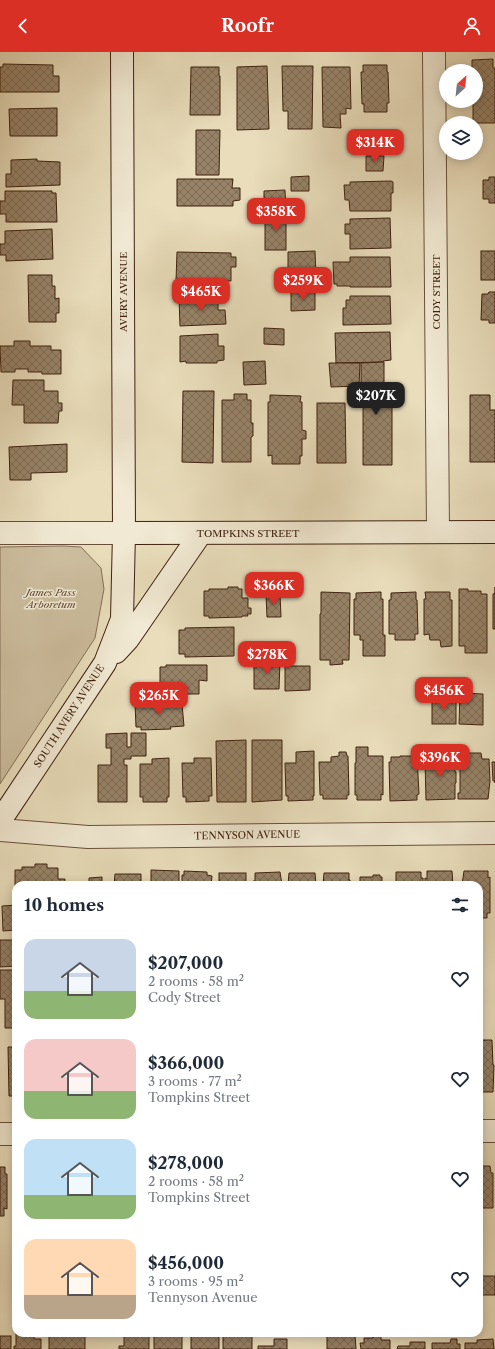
<!DOCTYPE html>
<html lang="en">
<head>
<meta charset="utf-8">
<style>
  :root { --surface:#fff; --page:#f6f6f7; --text:#1f2937; --muted:#747a83; --accent:#d93025 }
  body { margin:0; font-family:"Libre Caslon Text",serif; background:var(--page); color:var(--text); height:100vh; display:flex; flex-direction:column; font-size:15px; white-space:nowrap }
  * { box-sizing:border-box; margin:0 }
  p { font-size:13px; color:var(--muted) }
  .icon { flex:none; width:22px; height:22px; fill:none; stroke:currentColor; stroke-width:2; stroke-linecap:round; stroke-linejoin:round }
  .map { position:relative; flex:1; overflow:hidden }
  .drawer { position:absolute; left:12px; top:829px; width:471px; height:456px; display:flex; flex-direction:column; background:var(--surface); border-radius:12px; box-shadow:0 2px 10px #0003 }
  .drawer>* { flex:none }
  .needle { width:26px; rotate:27deg }
  .controls { position:absolute; left:439px; top:12px; display:grid; gap:8px }
  .controls a { display:grid; place-items:center; width:44px; height:44px; border-radius:50%; background:var(--surface); box-shadow:0 2px 10px #0003; font-size:20px }
  .price { position:absolute; translate:-50% -34px; padding:0 9px; border-radius:8px; background:var(--accent); color:#fff; font-size:13px; line-height:26px; filter:drop-shadow(0 1px 2px #0008) }
  .price::after { content:''; position:absolute; left:50%; top:24px; width:12px; height:9px; margin-left:-6px; background:inherit; clip-path:polygon(0 0,100% 0,50% 100%) }
  .price.selected { background:#222; color:#fff }
  ul { padding:0; list-style:none }
  li { display:flex; align-items:center; gap:12px; height:100px; padding:0 12px }
  li span { display:grid; place-items:center; flex:none; width:112px; height:80px; border-radius:12px; color:#555 }
  li>.icon { margin-inline-start:auto }
  span .icon { width:48px; height:48px; fill:#fffc; stroke-width:1 }
  li b { font-size:17px }
  h2 { display:flex; justify-content:space-between; align-items:center; height:48px; padding:0 12px; font-size:17px }
  header { display:flex; justify-content:space-between; align-items:center; height:52px; padding:0 12px; background:var(--accent); color:#fff; font-size:18px; font-weight:700 }
  .map>svg:first-child { display:block }
  .green { fill:#ccbd9e; stroke:#866f56 }
  .building { fill:url(#building-cross-hatch); stroke:#3f210f }
  .lines { fill:none; stroke-linecap:round; stroke-linejoin:round }
  .street-casing { stroke:#6a503a; stroke-width:24 }
  .secondary-casing { stroke:#3f210f; stroke-width:24 }
  .street { stroke:#f1e9d3; stroke-width:22 }
  .secondary { stroke:#f1e9d3; stroke-width:22 }
  .labels { text-anchor:middle; dominant-baseline:central; stroke-width:3; stroke-linejoin:round; paint-order:stroke }
  .street-label { font-size:10px; fill:#3f210f; stroke:#f1e9d3 }
  .park-label { font-size:10px; font-style:italic; fill:#624833; stroke:#f1e9d3 }
</style>
</head>
<body>
<header><svg class="icon" aria-label="back" viewBox="0 0 24 24"><path d="M15 5l-7 7 7 7"/></svg>Roofr<svg class="icon" aria-label="person" viewBox="0 0 24 24"><circle cx="12" cy="8" r="4"/><path d="M4 21q1-7 8-7t8 7"/></svg></header>
<div class="map">
<svg width="495" height="1297" viewBox="0 0 495 1297">
  <defs>
    <pattern id="building-cross-hatch" width="8" height="8" patternUnits="userSpaceOnUse"><rect width="8" height="8" fill="#978368"/><path d="M0 0l8 8M0 8l8-8" fill="none" stroke="#7d6b54"/></pattern>
  </defs>
  <rect width="100%" height="100%" fill="#e9ddbb"/>
  <filter id="stains"><feTurbulence type="fractalNoise" baseFrequency=".005" numOctaves="4"/><feColorMatrix values="0 0 0 0 .2 0 0 0 0 .09 0 0 0 0 .02 0 0 0 .5 -.17"/></filter>
  <radialGradient id="worn" r=".72"><stop offset=".6" stop-color="#630" stop-opacity="0"/><stop offset="1" stop-color="#630" stop-opacity=".3"/></radialGradient>
  <polygon class="green" points="63,494 81,495 101,516 104,537 95,586 0,732 0,495"/>
  <g class="building">
    <polygon points="493,7 493,16 495,16 495,71 473,71 473,49 476,49 476,19 472,19 472,8"/>
    <polygon points="3,12 53,13 53,24 59,24 59,40 0,40 0,15 3,15"/>
    <polygon points="363,13 387,13 387,20 388,20 389,51 387,51 387,60 364,60 364,52 362,52 361,20 363,20"/>
    <polygon points="267,14 269,77 237,78 237,15"/>
    <polygon points="282,14 313,14 312,77 288,77 288,59 283,59"/>
    <polygon points="191,15 219,15 219,24 220,24 220,63 190,63"/>
    <polygon points="322,15 350,15 351,57 346,56 346,62 340,62 341,76 323,75"/>
    <polygon points="57,56 57,84 10,84 9,57"/>
    <polygon points="196,78 220,78 219,123 196,123"/>
    <polygon points="366,104 384,104 383,119 366,119"/>
    <polygon points="37,107 37,109 60,110 60,133 6,135 6,122 11,122 11,108"/>
    <polygon points="309,124 309,139 291,139 291,125"/>
    <polygon points="489,125 495,125 495,151 489,151 489,147 483,147 483,128 489,128"/>
    <polygon points="177,127 233,127 232,136 240,136 240,148 233,149 233,154 177,154"/>
    <polygon points="391,129 393,130 393,141 391,141 391,159 350,159 349,148 345,148 344,133 350,133 350,130"/>
    <polygon points="285,138 286,161 264,161 264,139"/>
    <polygon points="5,139 52,139 52,141 56,141 57,170 6,170 6,162 0,162 0,149 5,149"/>
    <rect x="265" y="162" width="21" height="36"/>
    <polygon points="390,166 391,196 350,197 350,182 345,182 345,172 350,172 350,167"/>
    <polygon points="52,177 53,207 6,209 6,203 0,203 0,192 5,192 5,179"/>
    <polygon points="315,199 316,225 288,225 288,200"/>
    <rect x="481" y="199" width="14" height="29"/>
    <polygon points="177,200 231,201 231,205 236,205 236,215 231,215 231,229 176,229"/>
    <polygon points="350,205 390,205 391,235 350,235 350,234 337,234 337,232 334,232 333,210 350,210"/>
    <polygon points="28,223 52,223 52,234 55,234 55,247 59,246 59,261 56,261 56,270 29,270"/>
    <polygon points="315,239 315,258 291,259 291,240"/>
    <polygon points="489,240 495,240 495,271 489,271 489,268 481,268 482,242 488,242"/>
    <polygon points="350,244 390,244 391,272 343,273 343,256 346,256 346,248 350,248"/>
    <polygon points="218,245 218,258 225,258 226,272 180,274 179,246"/>
    <polygon points="264,276 284,277 284,293 264,292"/>
    <polygon points="390,280 391,308 383,309 383,310 336,311 335,281"/>
    <polygon points="218,282 218,294 224,294 224,308 217,309 217,311 186,311 186,309 180,310 180,284"/>
    <polygon points="14,289 30,289 30,294 51,294 51,298 61,298 61,322 42,322 42,320 28,320 28,317 15,317 15,320 1,320 0,294 14,294"/>
    <polygon points="265,309 266,332 244,333 243,310"/>
    <polygon points="383,310 384,310 384,340 391,340 391,350 392,350 392,413 363,413 363,349 368,349 367,341 361,341 361,311"/>
    <polygon points="329,311 360,311 359,334 331,335"/>
    <polygon points="13,328 44,328 44,339 58,339 58,351 62,351 62,359 59,359 58,371 24,371 24,353 12,353"/>
    <polygon points="183,339 214,339 213,411 182,410"/>
    <polygon points="234,342 247,342 247,348 251,348 251,371 253,371 253,384 251,385 251,410 222,410 222,348 234,348"/>
    <polygon points="270,343 301,344 300,350 302,350 302,378 306,379 306,387 302,387 302,404 300,404 300,412 272,412 272,403 268,404 268,350 270,350"/>
    <polygon points="470,343 490,343 490,358 495,358 495,410 470,410"/>
    <polygon points="317,351 345,351 346,411 317,411"/>
    <polygon points="67,392 67,420 31,421 31,428 10,428 9,395"/>
    <polygon points="228,535 238,535 238,537 242,537 242,546 248,546 248,556 251,556 251,562 247,562 248,564 242,564 242,565 209,566 209,564 204,564 204,539 209,539 209,537 228,537"/>
    <polygon points="495,535 495,577 493,577 493,542 495,541"/>
    <polygon points="459,537 468,537 468,539 481,539 481,542 487,542 487,601 465,601 465,594 459,594"/>
    <polygon points="321,540 350,541 349,608 342,608 343,612 330,613 330,608 320,608 320,562 321,561"/>
    <polygon points="381,540 381,547 383,547 383,583 385,583 385,604 363,604 363,588 360,588 360,583 354,583 354,547 356,547 356,541"/>
    <polygon points="416,540 416,548 417,548 418,582 415,582 415,588 395,588 395,582 389,582 389,548 391,548 391,541"/>
    <polygon points="425,540 450,540 450,548 452,548 452,594 441,595 440,588 430,588 429,582 424,583 424,547 426,547"/>
    <polygon points="266,543 280,543 281,565 267,565"/>
    <polygon points="234,575 234,604 185,605 185,602 179,602 179,578 185,578 185,576"/>
    <polygon points="254,609 280,609 279,637 254,637"/>
    <polygon points="166,613 207,613 207,629 199,628 199,642 166,642 166,639 160,639 160,615 166,615"/>
    <polygon points="285,614 310,614 310,638 285,639"/>
    <polygon points="460,641 483,642 483,673 459,672"/>
    <rect x="432" y="646" width="24" height="26"/>
    <polygon points="171,649 171,653 182,652 184,674 170,675 171,677 141,678 141,675 136,675 135,651"/>
    <polygon points="127,681 127,695 131,695 131,681 146,681 146,704 131,704 131,707 124,707 124,713 127,713 127,750 98,750 98,713 111,713 111,696 106,696 106,682"/>
    <polygon points="246,688 246,750 217,750 216,689"/>
    <polygon points="252,688 282,688 282,748 252,750"/>
    <polygon points="356,695 368,695 368,704 383,704 383,743 381,742 381,748 357,748 357,743 355,743 355,711 356,711"/>
    <polygon points="314,699 314,744 313,744 313,748 288,749 288,744 286,744 285,711 296,711 296,700"/>
    <polygon points="339,700 346,700 347,704 348,704 349,743 347,743 347,747 323,747 323,743 320,743 319,710 331,710 331,705 339,704"/>
    <polygon points="466,701 481,701 482,707 489,707 490,729 488,747 458,747 458,741 460,741 460,708 466,708"/>
    <polygon points="431,702 451,702 451,708 454,708 455,720 456,720 456,731 455,731 455,747 426,748 425,708 431,708"/>
    <polygon points="400,704 417,704 419,742 417,743 417,748 390,749 389,710 391,710 391,705 400,705"/>
    <polygon points="169,706 169,745 167,745 167,750 143,750 143,745 140,745 140,712 152,712 152,707"/>
    <polygon points="194,706 211,706 212,744 209,744 209,749 186,750 186,745 183,745 182,711 194,711"/>
    <polygon points="492,710 495,710 495,731 495,729 493,729"/>
    <polygon points="35,812 47,812 47,816 58,816 58,827 65,827 65,833 16,833 16,842 15,842 15,818 22,818 22,815 35,815"/>
    <polygon points="151,818 179,819 179,833 151,833"/>
    <polygon points="184,819 207,820 207,823 212,824 211,833 182,833 182,823 184,823"/>
    <polygon points="427,819 452,819 453,833 425,833 425,826 427,827"/>
    <polygon points="464,819 488,819 488,826 490,825 490,861 487,861 487,866 479,866 479,833 462,833"/>
    <polygon points="280,820 282,833 253,833 253,829 255,829 255,821"/>
    <polygon points="396,820 421,820 421,826 423,826 423,833 396,833"/>
    <rect x="219" y="821" width="27" height="12"/>
    <polygon points="289,821 315,821 316,833 288,833"/>
    <polygon points="324,821 349,821 349,828 350,828 350,833 323,833"/>
    <polygon points="115,822 141,822 141,833 114,833"/>
    <polygon points="373,823 380,823 380,825 382,825 382,833 360,833 360,825 373,825"/>
    <polygon points="102,825 102,833 89,833 89,826"/>
    <polygon points="16,853 16,878 3,879 2,854"/>
    <polygon points="0,888 16,888 16,914 0,915"/>
    <polygon points="0,918 16,918 16,976 5,976 5,947 0,947"/>
    <polygon points="479,988 492,988 493,1013 494,1013 493,1040 479,1040"/>
    <polygon points="8,995 16,995 16,1044 9,1044"/>
    <polygon points="479,1114 490,1114 491,1121 493,1121 493,1156 482,1156 482,1166 479,1166"/>
    <polygon points="0,1115 5,1115 5,1122 7,1122 7,1157 4,1156 4,1164 0,1164"/>
    <rect x="479" y="1224" width="16" height="19"/>
    <polygon points="16,1281 27,1281 27,1283 34,1283 34,1287 41,1287 41,1297 14,1297 14,1294 16,1294"/>
    <rect x="49" y="1281" width="36" height="16"/>
    <polygon points="124,1281 149,1281 149,1297 119,1297 119,1294 124,1294"/>
    <rect x="154" y="1281" width="28" height="16"/>
    <rect x="191" y="1281" width="28" height="16"/>
    <rect x="223" y="1281" width="29" height="16"/>
    <polygon points="328,1281 353,1281 353,1283 355,1283 356,1297 327,1297 327,1283 328,1283"/>
    <polygon points="373,1281 381,1281 381,1288 390,1288 390,1297 361,1297 360,1291 364,1291 364,1286 373,1286"/>
    <rect x="0" y="1284" width="11" height="13"/>
    <polygon points="274,1287 287,1287 287,1297 258,1297 258,1294 274,1294"/>
    <polygon points="451,1287 457,1287 457,1292 460,1292 460,1297 432,1297 432,1291 450,1291"/>
    <polygon points="493,1287 494,1297 465,1297 465,1291 477,1291 477,1288"/>
    <polygon points="410,1290 425,1290 425,1297 397,1297 398,1294 410,1294"/>
  </g>
  <g class="lines">
    <g class="street-casing">
      <g id="street">
        <polyline points="434,0 438,480"/>
        <polyline points="0,481 124,481"/>
        <polyline points="0,778 88,785 495,781"/>
        <polyline points="479,1079 495,1079"/>
        <polyline points="0,1082 16,1082"/>
      </g>
    </g>
    <g class="secondary-casing">
      <g id="secondary">
        <polyline points="124,481 495,480"/>
        <polyline points="116,600 128,587 201,481"/>
        <polyline points="0,769 105,611 122,567 124,481 122,0"/>
      </g>
    </g>
    <use href="#street" class="street"/>
    <use href="#secondary" class="secondary"/>
  </g>
  <g class="labels">
    <g class="street-label">
      <text transform="translate(123 240) rotate(-90)">AVERY AVENUE</text>
      <text transform="translate(436 240) rotate(-90)">CODY STREET</text>
      <text x="248" y="481">TOMPKINS STREET</text>
      <text transform="translate(69 664) rotate(-57)">SOUTH AVERY AVENUE</text>
      <text transform="translate(247 783) rotate(-1)">TENNYSON AVENUE</text>
    </g>
    <g class="park-label">
      <text x="51" y="540">James Pass<tspan x="51" dy="12">Arboretum</tspan></text>
    </g>
  </g>
  <rect width="100%" height="100%" filter="url(#stains)"/>
  <rect width="100%" height="100%" fill="url(#worn)"/>
</svg>
<div class="controls">
<a><svg class="needle" viewBox="-14 -14 28 28"><path d="M0-13l5 13h-10z" fill="#e53935"/><path d="M0 13l5-13h-10z" fill="#747a83"/></svg></a>
<a><svg class="icon" aria-label="layers" viewBox="0 0 24 24"><path d="M12 4l9 5-9 5-9-5zM3 14l9 5 9-5"/></svg></a>
</div>
<b class="price" style="left:375px;top:111px">$314K</b>
<b class="price" style="left:276px;top:180px">$358K</b>
<b class="price" style="left:303px;top:249px">$259K</b>
<b class="price" style="left:201px;top:260px">$465K</b>
<b class="price selected" style="left:376px;top:364px">$207K</b>
<b class="price" style="left:274px;top:554px">$366K</b>
<b class="price" style="left:267px;top:623px">$278K</b>
<b class="price" style="left:444px;top:659px">$456K</b>
<b class="price" style="left:159px;top:664px">$265K</b>
<b class="price" style="left:440px;top:726px">$396K</b>
<section class="drawer">
<h2>10 homes<svg class="icon" aria-label="filters" viewBox="0 0 24 24"><path d="M4 7h16M4 17h16"/><circle cx="9" cy="7" r="2"/><circle cx="15" cy="17" r="2"/></svg></h2>
<ul>
<li><span style="background:linear-gradient(#c9d6e8 65%,#8fb573 0)"><svg class="icon" aria-label="home" viewBox="0 0 24 24"><path d="M3 11l9-7 9 7M6 9v11h12V9"/></svg></span><div><b>$207,000</b><p>2 rooms · 58 m²</p><p>Cody Street</p></div><svg class="icon" aria-label="heart" viewBox="0 0 24 24"><path d="M12 20l-8-8c-3-5 5-10 8-4 3-6 11-1 8 4z"/></svg></li>
<li><span style="background:linear-gradient(#f6c9c9 65%,#8fb573 0)"><svg class="icon" aria-label="home" viewBox="0 0 24 24"><path d="M3 11l9-7 9 7M6 9v11h12V9"/></svg></span><div><b>$366,000</b><p>3 rooms · 77 m²</p><p>Tompkins Street</p></div><svg class="icon" aria-label="heart" viewBox="0 0 24 24"><path d="M12 20l-8-8c-3-5 5-10 8-4 3-6 11-1 8 4z"/></svg></li>
<li><span style="background:linear-gradient(#bfe0f5 70%,#8fb573 0)"><svg class="icon" aria-label="home" viewBox="0 0 24 24"><path d="M3 11l9-7 9 7M6 9v11h12V9"/></svg></span><div><b>$278,000</b><p>2 rooms · 58 m²</p><p>Tompkins Street</p></div><svg class="icon" aria-label="heart" viewBox="0 0 24 24"><path d="M12 20l-8-8c-3-5 5-10 8-4 3-6 11-1 8 4z"/></svg></li>
<li><span style="background:linear-gradient(#ffd9b3 70%,#b9a48a 0)"><svg class="icon" aria-label="home" viewBox="0 0 24 24"><path d="M3 11l9-7 9 7M6 9v11h12V9"/></svg></span><div><b>$456,000</b><p>3 rooms · 95 m²</p><p>Tennyson Avenue</p></div><svg class="icon" aria-label="heart" viewBox="0 0 24 24"><path d="M12 20l-8-8c-3-5 5-10 8-4 3-6 11-1 8 4z"/></svg></li>
</ul>
</section>
</div>
</body>
</html>
